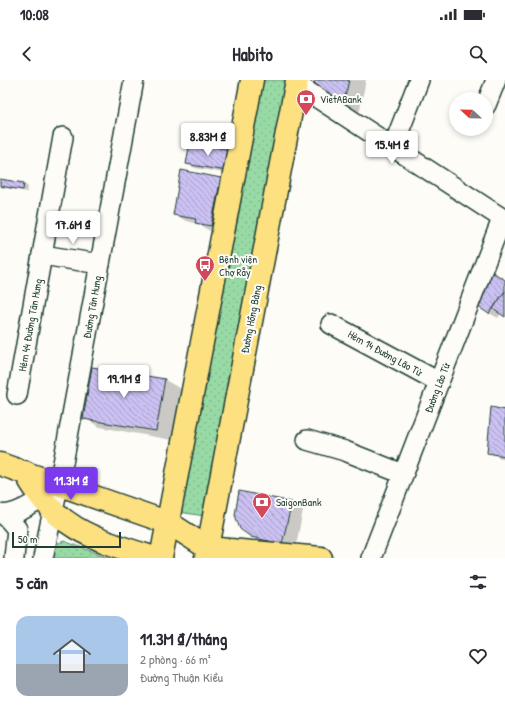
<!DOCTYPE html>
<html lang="vi">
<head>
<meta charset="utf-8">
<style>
  :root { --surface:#fff; --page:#f2f2f3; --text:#2b2b33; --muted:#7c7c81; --line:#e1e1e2; --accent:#7c3aed }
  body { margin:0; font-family:"Patrick Hand",sans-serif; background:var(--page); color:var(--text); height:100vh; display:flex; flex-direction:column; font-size:15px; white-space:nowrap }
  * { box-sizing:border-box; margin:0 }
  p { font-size:13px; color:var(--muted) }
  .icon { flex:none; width:22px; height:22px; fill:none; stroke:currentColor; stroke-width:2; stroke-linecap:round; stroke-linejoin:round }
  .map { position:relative; height:478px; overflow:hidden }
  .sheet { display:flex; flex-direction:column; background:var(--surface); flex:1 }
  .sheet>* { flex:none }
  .needle { width:26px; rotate:292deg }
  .fabs { position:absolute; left:449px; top:12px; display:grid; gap:8px }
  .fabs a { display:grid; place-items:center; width:44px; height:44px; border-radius:50%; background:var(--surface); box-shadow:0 2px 6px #0003; font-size:20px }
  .scale { position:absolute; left:12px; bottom:10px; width:109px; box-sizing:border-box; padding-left:4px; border:2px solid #1f3d34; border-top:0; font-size:11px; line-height:14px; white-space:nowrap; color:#1f3d34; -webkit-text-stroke:3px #fdfcf7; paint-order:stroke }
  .price { position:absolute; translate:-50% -34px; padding:0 9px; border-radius:4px; background:#fff; color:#222; font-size:13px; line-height:26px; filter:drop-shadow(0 1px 2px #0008) }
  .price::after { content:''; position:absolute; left:50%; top:24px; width:12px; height:9px; margin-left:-6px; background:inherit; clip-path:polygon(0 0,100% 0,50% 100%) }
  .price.active { background:var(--accent); color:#fff }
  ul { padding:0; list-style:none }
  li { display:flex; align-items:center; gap:12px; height:100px; padding:0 16px }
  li+li { border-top:1px solid var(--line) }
  li span { display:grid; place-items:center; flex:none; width:112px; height:80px; border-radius:12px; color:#555 }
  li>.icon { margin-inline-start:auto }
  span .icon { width:48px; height:48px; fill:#fffc; stroke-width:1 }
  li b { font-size:17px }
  h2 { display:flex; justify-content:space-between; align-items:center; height:48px; padding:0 16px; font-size:17px }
  .status { display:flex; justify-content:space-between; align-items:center; height:28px; padding:0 20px; background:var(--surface); direction:ltr }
  .status svg { height:11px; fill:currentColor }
  header { display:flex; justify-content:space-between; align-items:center; height:52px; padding:0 16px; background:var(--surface); font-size:18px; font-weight:800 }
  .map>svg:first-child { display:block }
  .green { fill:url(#green-dots); stroke:#5c8c6c }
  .shadow { fill:#0003 }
  .building { fill:url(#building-back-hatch); stroke:#1f3d34 }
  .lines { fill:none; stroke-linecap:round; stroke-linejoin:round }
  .minor-casing { stroke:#1f3d34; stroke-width:22 }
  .major-casing { stroke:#1f3d34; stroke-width:25 }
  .minor { stroke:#fdfcf7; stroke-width:19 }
  .major { stroke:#fde080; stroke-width:22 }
  .labels { text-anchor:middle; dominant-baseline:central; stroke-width:4; stroke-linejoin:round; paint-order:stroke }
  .poi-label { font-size:11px; fill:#1f3d34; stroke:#fdfcf7; text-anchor:start }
  .street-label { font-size:11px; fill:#1f3d34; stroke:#fdfcf7 }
</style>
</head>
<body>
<div class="status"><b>10:08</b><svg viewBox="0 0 49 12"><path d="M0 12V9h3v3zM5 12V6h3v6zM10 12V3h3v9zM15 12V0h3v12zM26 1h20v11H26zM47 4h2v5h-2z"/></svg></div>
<header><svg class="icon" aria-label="back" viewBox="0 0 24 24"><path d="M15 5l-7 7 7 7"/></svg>Habito<svg class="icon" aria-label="search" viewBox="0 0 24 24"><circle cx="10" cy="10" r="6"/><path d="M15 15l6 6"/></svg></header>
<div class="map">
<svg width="505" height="478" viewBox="0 0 505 478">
  <defs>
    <pattern id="green-dots" width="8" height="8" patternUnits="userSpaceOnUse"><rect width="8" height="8" fill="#98daa5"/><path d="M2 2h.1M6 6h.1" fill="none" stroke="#83bc8f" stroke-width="1.8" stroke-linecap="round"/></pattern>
    <pattern id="building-back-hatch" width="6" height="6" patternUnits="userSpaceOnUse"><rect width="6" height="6" fill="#ccc1f3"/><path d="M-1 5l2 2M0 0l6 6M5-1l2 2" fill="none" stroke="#a59ec6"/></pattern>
  </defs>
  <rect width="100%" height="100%" fill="#fdfcf7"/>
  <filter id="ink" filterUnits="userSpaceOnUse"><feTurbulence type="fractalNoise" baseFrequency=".025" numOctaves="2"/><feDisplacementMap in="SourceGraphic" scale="8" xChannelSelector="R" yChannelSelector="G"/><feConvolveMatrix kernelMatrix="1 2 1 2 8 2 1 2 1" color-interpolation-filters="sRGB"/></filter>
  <g filter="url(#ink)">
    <g class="green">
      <polygon points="261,0 287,0 204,436 179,432"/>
      <polygon points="64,461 110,478 51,478 54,465"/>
    </g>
    <g class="shadow">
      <polygon points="316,0 366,0 359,34 344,25"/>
      <polygon points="191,63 234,95 195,88 187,84"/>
      <polygon points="220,99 232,106 223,152 208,150 198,144 186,141 174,134"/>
      <polygon points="0,100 24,104 28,107 27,112 0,107"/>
      <polygon points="505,201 505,236 501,233 498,238 489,233"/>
      <polygon points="93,288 165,300 181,309 172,360 100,347 84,338"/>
      <polygon points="505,331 505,380 488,372"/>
      <polygon points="291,423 303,430 295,471 264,464 251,456"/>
    </g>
    <g class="building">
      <polygon points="315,0 349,0 343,26 314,6"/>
      <polygon points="190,62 230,70 226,91 186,84"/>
      <polygon points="181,90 221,98 211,146 195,143 196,139 173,135"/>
      <polygon points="0,99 24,103 23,110 0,106"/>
      <polygon points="488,189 505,200 505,211 489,234 474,224"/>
      <polygon points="505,211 505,237 493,229"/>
      <polygon points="92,287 165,299 156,351 83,339"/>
      <polygon points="491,327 505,330 505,376 487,373"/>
      <polygon points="239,411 292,422 282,464 251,457 240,449 235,435"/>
    </g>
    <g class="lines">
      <g class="minor-casing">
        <g id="minor">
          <polyline points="296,4 505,140"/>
          <polyline points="486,25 496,0"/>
          <polyline points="393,67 419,0"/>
          <polyline points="42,175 100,184"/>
          <polyline points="331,244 439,302"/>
          <polyline points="17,315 63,57"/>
          <polyline points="307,360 345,371 403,394"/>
          <path d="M 0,434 C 13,437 30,426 41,419"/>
          <polyline points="5,435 17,449 14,478"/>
          <polyline points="43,478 64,378 134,0"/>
          <polyline points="371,478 502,139"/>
        </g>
      </g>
      <g class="major-casing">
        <g id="major">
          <polyline points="0,384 169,443 223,478"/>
          <path d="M 25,392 C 55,450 97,460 155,478"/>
          <polyline points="208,468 321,478"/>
          <polyline points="161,478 252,0"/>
          <polyline points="206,478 297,0"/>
        </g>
      </g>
      <use href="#minor" class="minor"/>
      <use href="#major" class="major"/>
    </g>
  </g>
  <defs>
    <g id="bank-pin" transform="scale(1)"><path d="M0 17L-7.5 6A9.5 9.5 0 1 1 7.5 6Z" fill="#d1495b" stroke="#fdfcf7"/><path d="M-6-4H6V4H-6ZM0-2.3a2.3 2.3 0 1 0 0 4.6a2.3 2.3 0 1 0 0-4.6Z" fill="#fff"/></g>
    <g id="bus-pin" transform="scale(1)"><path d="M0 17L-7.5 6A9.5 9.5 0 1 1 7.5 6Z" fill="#d1495b" stroke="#fdfcf7"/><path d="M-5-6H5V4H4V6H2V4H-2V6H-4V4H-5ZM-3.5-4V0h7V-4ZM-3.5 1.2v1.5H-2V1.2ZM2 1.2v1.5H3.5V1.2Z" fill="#fff"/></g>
  </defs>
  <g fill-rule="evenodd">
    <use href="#bank-pin" x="306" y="19"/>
    <use href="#bus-pin" x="205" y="185"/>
    <use href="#bank-pin" x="262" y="422"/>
  </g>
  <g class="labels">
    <g class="poi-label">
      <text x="320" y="19">VietABank</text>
      <text x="219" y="179">Bệnh viện<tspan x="219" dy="13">Chợ Rẫy</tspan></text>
      <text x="276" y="422">SaigonBank</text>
    </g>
    <g class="street-label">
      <text transform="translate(92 227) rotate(-80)">Đường Tân Hưng</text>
      <text transform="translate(251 239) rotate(-79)">Đường Hồng Bàng</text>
      <text transform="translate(30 245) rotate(-80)">Hẻm 44 Đường Tân Hưng</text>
      <text transform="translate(385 273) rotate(29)">Hẻm 14 Đường Lão Tử</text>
      <text transform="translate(437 308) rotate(-69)">Đường Lão Tử</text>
    </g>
  </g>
</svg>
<div class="fabs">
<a><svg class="needle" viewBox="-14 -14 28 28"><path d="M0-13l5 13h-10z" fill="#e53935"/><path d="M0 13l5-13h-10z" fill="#7c7c81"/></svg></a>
</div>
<div class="scale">50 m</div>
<b class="price" style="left:208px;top:77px">8.83M ₫</b>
<b class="price" style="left:392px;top:85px">15.4M ₫</b>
<b class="price" style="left:73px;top:165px">17.6M ₫</b>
<b class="price" style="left:124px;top:319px">19.1M ₫</b>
<b class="price active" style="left:71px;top:421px">11.3M ₫</b>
</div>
<section class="sheet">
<h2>5 căn<svg class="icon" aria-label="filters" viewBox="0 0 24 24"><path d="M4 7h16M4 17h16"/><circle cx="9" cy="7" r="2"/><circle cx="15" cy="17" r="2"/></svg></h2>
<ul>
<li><span style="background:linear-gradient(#a9c7e8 60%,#9aa5b1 0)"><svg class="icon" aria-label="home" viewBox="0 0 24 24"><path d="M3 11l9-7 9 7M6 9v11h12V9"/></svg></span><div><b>11.3M ₫/tháng</b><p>2 phòng · 66 m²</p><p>Đường Thuận Kiều</p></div><svg class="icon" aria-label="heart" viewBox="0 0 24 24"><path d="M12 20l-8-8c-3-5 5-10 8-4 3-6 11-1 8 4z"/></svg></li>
</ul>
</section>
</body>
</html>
